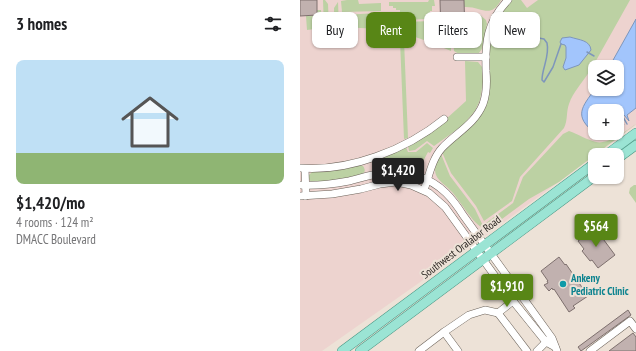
<!DOCTYPE html>
<html lang="en">
<head>
<meta charset="utf-8">
<style>
  :root { --surface:#fff; --page:#f2f2f2; --text:#202124; --muted:#757577; --line:#e0e0e0; --accent:#588616 }
  body { margin:0; font-family:"PT Sans Narrow",sans-serif; background:var(--page); color:var(--text); height:100vh; display:flex; flex-direction:column; font-size:15px; white-space:nowrap }
  * { box-sizing:border-box; margin:0 }
  p { font-size:13px; color:var(--muted) }
  .icon { flex:none; width:22px; height:22px; fill:none; stroke:currentColor; stroke-width:2; stroke-linecap:round; stroke-linejoin:round }
  .map { position:relative; flex:1; overflow:hidden }
  .details { display:flex; flex-direction:column; background:var(--surface); width:300px }
  .details>* { flex:none }
  .top-card { position:absolute; left:12px; top:12px; width:264px; height:36px; display:flex; gap:8px }
  .controls { position:absolute; left:288px; top:60px; display:grid; gap:8px }
  .controls a { display:grid; place-items:center; width:36px; height:36px; border-radius:8px; background:var(--surface); box-shadow:0 1px 3px #0004; font-size:20px }
  .price { position:absolute; translate:-50% -34px; padding:0 9px; border-radius:4px; background:var(--accent); color:#fff; font-size:13px; line-height:26px; filter:drop-shadow(0 1px 2px #0008) }
  .price::after { content:''; position:absolute; left:50%; top:24px; width:12px; height:9px; margin-left:-6px; background:inherit; clip-path:polygon(0 0,100% 0,50% 100%) }
  .price.active { background:#222; color:#fff }
  ul { padding:0; list-style:none }
  li { display:grid; align-content:center; gap:8px; height:212px; padding:0 16px }
  li+li { border-top:1px solid var(--line) }
  li span { display:grid; place-items:center; height:124px; border-radius:8px; color:#555 }
  li>.icon { margin-inline-start:auto }
  span .icon { width:72px; height:72px; fill:#fffc; stroke-width:1 }
  li b { font-size:17px }
  h2 { display:flex; justify-content:space-between; align-items:center; height:48px; padding:0 16px; font-size:17px }
  .tag { padding:0 14px; border-radius:8px; background:var(--surface); box-shadow:0 1px 3px #0004; font-size:14px; line-height:36px }
  .tag.active { background:var(--accent); color:#fff }
  main { display:flex; flex:1; min-height:0 }
  .map>svg:first-child { display:block }
  .education { fill:#edd3cf; fill-rule:evenodd }
  .green { fill:#bcd1a3 }
  .water { fill:#a2c5fc; stroke:#7e96bb }
  .lines { fill:none; stroke-linecap:round; stroke-linejoin:round }
  .stream { stroke:#7e96bb; stroke-width:1.5 }
  .building { fill:#c1b1af; stroke:#7e706e }
  .minor-casing { stroke:#6c635a; stroke-width:8 }
  .major-casing { stroke:#499683; stroke-width:10 }
  .minor { stroke:#fff; stroke-width:7 }
  .major { stroke:#9be4d4; stroke-width:9 }
  .culture-dot { fill:#0f9aa8; stroke:#ede2d7; stroke-width:1.5 }
  .labels { text-anchor:middle; dominant-baseline:central; stroke-width:4; stroke-linejoin:round; paint-order:stroke }
  .street-label { font-size:11px; fill:#2b2723; stroke:#ede2d7 }
  .culture-label { font-size:11px; font-weight:bold; fill:#0d838f; stroke:#ede2d7; text-anchor:start }
</style>
</head>
<body>
<main>
<section class="details">
<h2>3 homes<svg class="icon" aria-label="filters" viewBox="0 0 24 24"><path d="M4 7h16M4 17h16"/><circle cx="9" cy="7" r="2"/><circle cx="15" cy="17" r="2"/></svg></h2>
<ul>
<li><span style="background:linear-gradient(#bfe0f5 75%,#8fb573 0)"><svg class="icon" aria-label="home" viewBox="0 0 24 24"><path d="M3 11l9-7 9 7M6 9v11h12V9"/></svg></span><div><b>$1,420/mo</b><p>4 rooms · 124 m²</p><p>DMACC Boulevard</p></div></li>
</ul>
</section>
<div class="map">
<svg width="336" height="351" viewBox="0 0 336 351">
  <rect width="100%" height="100%" fill="#ede2d7"/>
  <path class="education" d="M 0,0 L 336,0 L 336,125 L 173,245 L 22,351 L 0,351 ZM 295,67 L 317,67 L 317,89 L 295,89 ZM 295,111 L 317,111 L 317,133 L 295,133 Z"/>
  <g class="green">
    <polygon points="23,0 25,0 28,4 29,28 24,28"/>
    <polygon points="47,0 58,0 59,4 81,3 81,11 42,12 41,1"/>
    <polygon points="129,0 134,0 135,6 132,6 132,11 130,11 130,14 127,15 128,19 103,20 103,12 100,12 100,10 96,10 96,8 93,8 93,6 89,6 89,2 128,2"/>
    <path d="M 164,0 L 201,0 C 190,20 182,6 164,7 Z"/>
    <path d="M 211,0 L 221,0 L 227,8 L 238,0 L 330,0 L 293,66 L 290,67 L 288,71 L 289,72 C 283,82 273,92 269,104 C 266,112 268,120 264,128 L 220,177 L 212,201 L 184,221 L 176,206 L 151,173 L 142,152 L 182,111 L 188,51 L 193,26 Z"/>
    <polygon points="38,2 39,27 36,27 34,25 34,8"/>
    <polygon points="17,10 21,10 22,28 7,30 6,16 17,15"/>
    <polygon points="78,13 79,29 42,27 42,15"/>
    <polygon points="164,13 179,14 186,20 187,24 182,49 178,54 159,54 154,51 153,37 154,36 165,35"/>
    <polygon points="137,14 140,14 141,37 150,36 151,38 151,51 139,46"/>
    <polygon points="86,21 92,21 93,23 100,25 100,33 86,30"/>
    <polygon points="133,21 135,23 136,42 135,44 104,33 103,22"/>
    <polygon points="100,40 104,40 108,138 104,139"/>
    <polygon points="165,61 178,62 182,67 183,83 180,100 175,111 162,126 134,146 127,141 115,150 109,151 108,146 135,129 166,101"/>
    <path d="M 336,124 L 259,182 L 229,199 L 194,225 L 187,228 L 186,223 L 213,203 L 223,177 L 263,134 L 269,131 C 278,134 287,140 296,142 C 308,145 327,130 336,124 Z"/>
    <polygon points="127,143 133,148 130,153 128,152 120,167 117,170 103,167 102,169 77,170 72,167 72,163 74,160 106,147 108,152 116,152"/>
    <path d="M 141,154 L 150,176 L 175,209 L 184,228 C 173,225 160,200 151,191 C 146,185 139,182 136,175 C 133,167 138,161 141,154 Z"/>
    <path d="M 60,165 L 63,166 C 65,169 66,172 62,174 C 54,179 25,181 14,182 L 11,182 L 9,179 L 9,175 L 12,172 L 33,170 Z"/>
    <polygon points="334,185 336,185 336,203 329,193 330,188"/>
  </g>
  <g class="water">
    <path d="M 336,19 L 336,108 L 327,115 L 329,121 L 324,115 L 320,118 L 324,125 L 317,121 L 317,111 L 295,111 L 295,133 C 273,116 282,107 295,89 L 317,89 L 317,67 L 305,67 L 304,64 L 305,62 L 308,63 L 312,62 Z"/>
    <polygon points="208,31 218,33 216,38 211,42 207,41 204,38 205,33"/>
    <path d="M 270,37 C 279,40 290,40 291,50 L 279,65 L 265,70 L 263,67 L 266,58 L 266,47 L 265,45 L 261,44 L 260,42 L 262,38 Z"/>
  </g>
  <g class="lines">
    <g class="stream">
      <polyline points="201,33 207,33"/>
      <path d="M 217,34 L 244,39 L 247,43 C 250,56 242,68 242,80 L 244,82 L 253,67 L 261,44"/>
      <polyline points="287,52 294,56"/>
      <polyline points="322,115 327,124"/>
    </g>
  </g>
  <g class="building">
    <polygon points="0,0 17,0 17,15 0,16"/>
    <polygon points="140,0 164,0 165,36 141,37"/>
    <polygon points="295,228 315,255 298,268 292,260 290,261 282,251 284,249 278,241"/>
    <polygon points="259,257 265,265 266,264 288,296 273,306 275,308 269,312 254,289 253,290 252,288 249,291 244,285 248,283 247,281 248,281 241,271"/>
    <polygon points="328,310 331,315 281,351 278,347"/>
    <polygon points="333,333 336,337 336,351 309,351"/>
  </g>
  <g class="lines">
    <g class="minor-casing">
      <g id="minor">
        <polyline points="157,57 186,57"/>
        <path d="M 0,168 C 49,172 106,150 144,119"/>
        <polyline points="5,169 6,196"/>
        <path d="M 0,185 C 16,186 33,184 49,181 C 61,178 72,174 84,173 C 106,169 131,178 146,193 C 153,200 158,207 163,215 L 252,338 L 257,351"/>
        <path d="M 124,190 C 129,176 132,159 142,148 C 156,133 175,124 183,104 C 187,93 187,82 186,71 C 185,42 187,22 208,0"/>
        <polyline points="0,196 32,194 61,189 80,184 96,182 111,185 129,193 145,207 213,301 246,342 255,347"/>
        <polyline points="198,313 227,351"/>
        <polyline points="119,351 144,332"/>
        <polyline points="158,351 144,332 169,315 185,310 198,313 213,301"/>
        <polyline points="237,351 248,340"/>
        <polyline points="290,351 330,321 336,329"/>
      </g>
    </g>
    <g class="major-casing">
      <g id="major">
        <polyline points="306,155 336,133"/>
        <polyline points="317,159 336,145"/>
        <polyline points="42,351 295,163"/>
        <polyline points="60,351 295,176"/>
      </g>
    </g>
    <use href="#minor" class="minor"/>
    <use href="#major" class="major"/>
  </g>
  <circle class="culture-dot" cx="263" cy="284" r="4"/>
  <g class="labels">
    <g class="street-label">
      <text transform="translate(161 247) rotate(-37)">Southwest Oralabor Road</text>
    </g>
    <g class="culture-label">
      <text x="271" y="278">Ankeny<tspan x="271" dy="13">Pediatric Clinic</tspan></text>
    </g>
  </g>
</svg>
<div class="controls">
<a><svg class="icon" aria-label="layers" viewBox="0 0 24 24"><path d="M12 4l9 5-9 5-9-5zM3 14l9 5 9-5"/></svg></a>
<a>+</a>
<a>−</a>
</div>
<b class="price active" style="left:98px;top:192px">$1,420</b>
<b class="price" style="left:296px;top:248px">$564</b>
<b class="price" style="left:207px;top:308px">$1,910</b>
<div class="top-card">
<a class="tag">Buy</a>
<a class="tag active">Rent</a>
<a class="tag">Filters</a>
<a class="tag">New</a>
</div>
</div>
</main>
</body>
</html>
